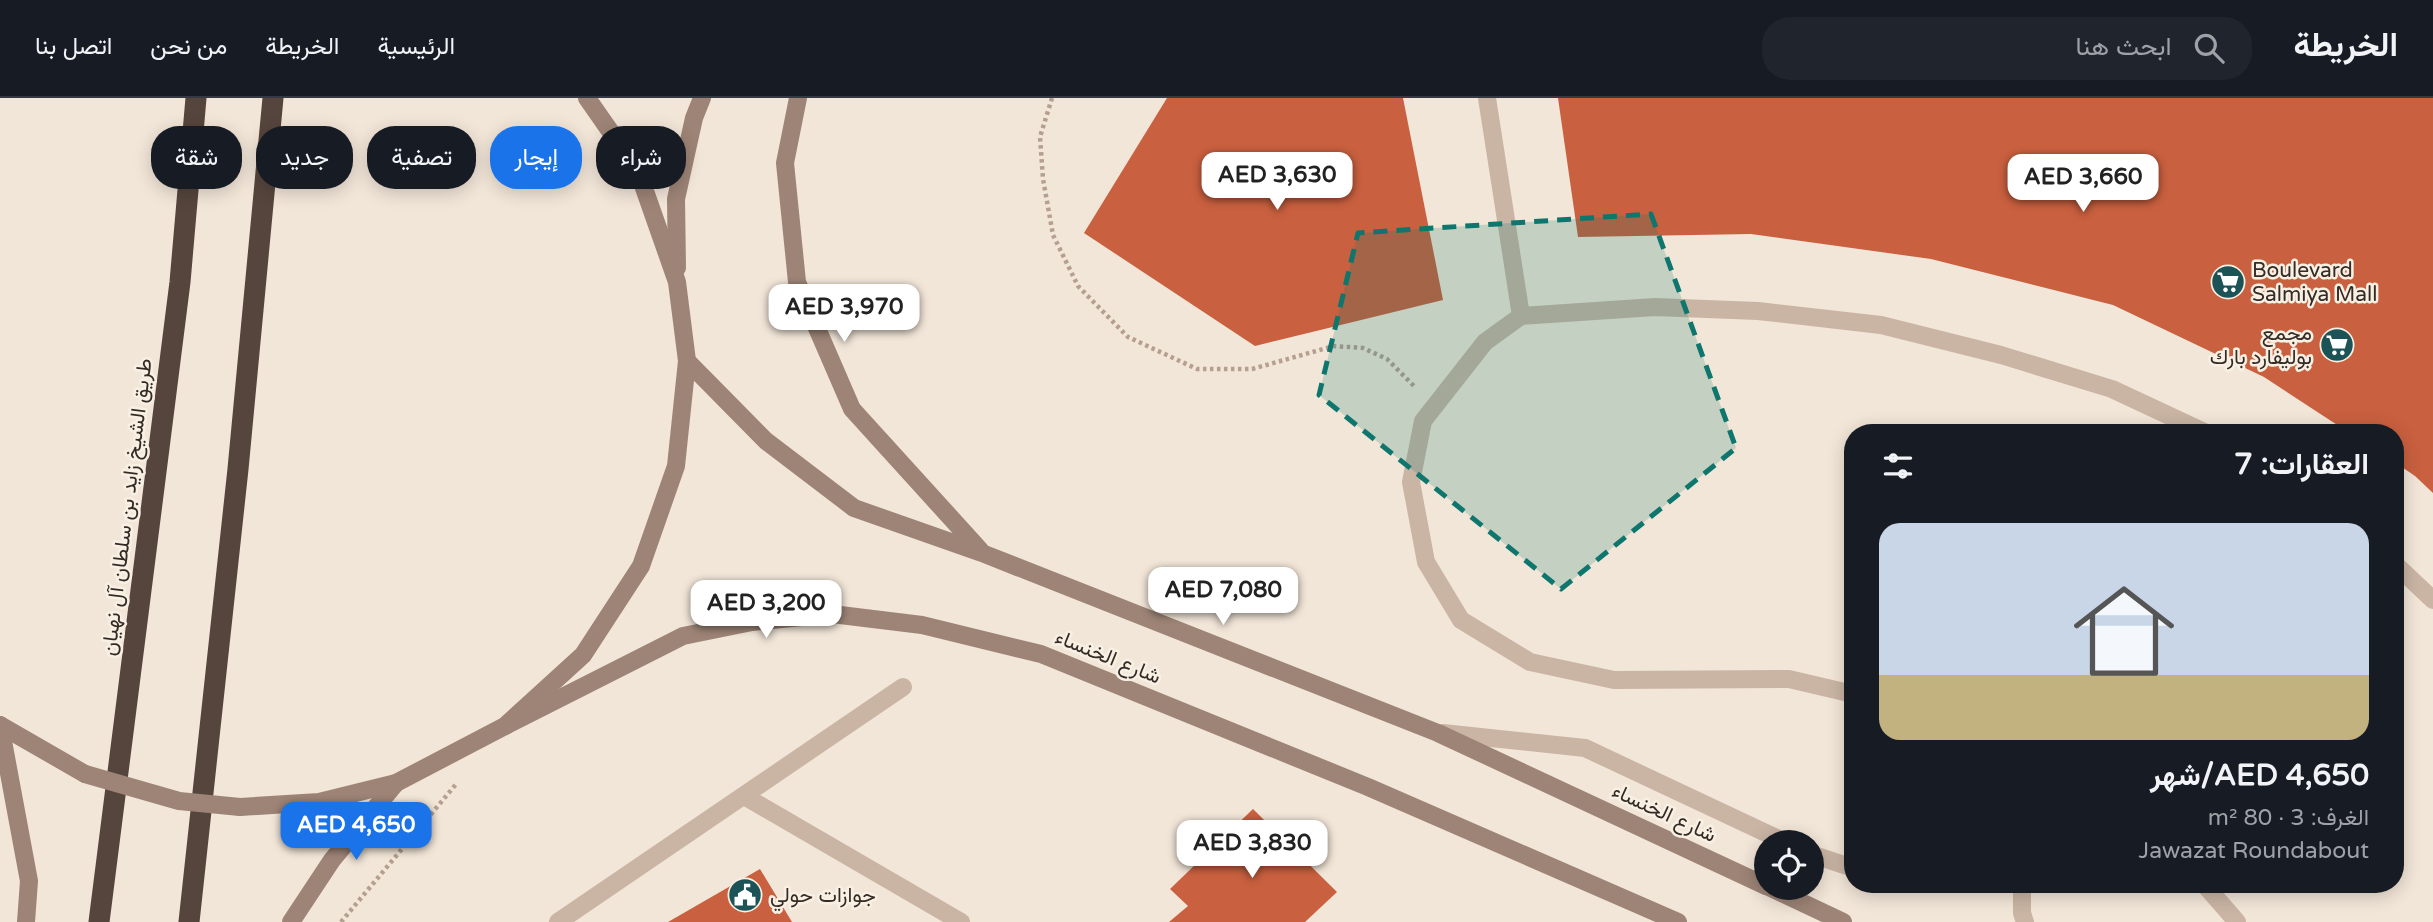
<!DOCTYPE html>
<html lang="ar">
<head>
<meta charset="utf-8">
<style>
  :root { --surface:#171b24; --page:#20242c; --text:#f1f3f6; --muted:#9ea1a6; --line:#363941; --accent:#1a73e8 }
  body { margin:0; font-family:"Varela Round",Vazirmatn,sans-serif; background:var(--page); color:var(--text); direction:rtl; height:100vh; display:flex; flex-direction:column; font-size:26px; white-space:nowrap }
  * { box-sizing:border-box; margin:0 }
  p { font-size:23px; color:var(--muted) }
  .icon { flex:none; width:38px; height:38px; fill:none; stroke:currentColor; stroke-width:2; stroke-linecap:round; stroke-linejoin:round }
  .map { position:relative; flex:1; overflow:hidden; direction:ltr }
  .sheet { position:absolute; left:1844px; top:326px; width:560px; height:469px; display:flex; flex-direction:column; background:var(--surface); border-radius:28px; box-shadow:0 4px 18px #0003; direction:rtl }
  .sheet>* { flex:none }
  .hud { position:absolute; left:21px; top:28px; width:665px; height:63px; direction:rtl; display:flex; gap:14px }
  .fabs { position:absolute; left:1754px; top:732px; display:grid; gap:14px }
  .fabs a { display:grid; place-items:center; width:70px; height:70px; border-radius:50%; background:var(--surface); box-shadow:0 4px 18px #0003; font-size:35px }
  .price { position:absolute; translate:-50% -60px; padding:0 16px; border-radius:14px; background:#fff; color:#222; font-size:23px; line-height:46px; filter:drop-shadow(0 2px 4px #0008) }
  .price::after { content:''; position:absolute; left:50%; top:42px; width:21px; height:16px; margin-left:-10px; background:inherit; clip-path:polygon(0 0,100% 0,50% 100%) }
  .price.active { background:var(--accent); color:#fff }
  ul { padding:0; list-style:none }
  li { display:grid; align-content:center; gap:14px; height:371px; padding:0 35px }
  li+li { border-top:2px solid var(--line) }
  li span { display:grid; place-items:center; height:217px; border-radius:21px; color:#555 }
  li>.icon { margin-inline-start:auto }
  span .icon { width:126px; height:126px; fill:#fffc; stroke-width:1 }
  li b { font-size:30px }
  h2 { display:flex; justify-content:space-between; align-items:center; height:84px; padding:0 35px; font-size:30px }
  .pill { padding:0 24px; border-radius:28px; background:var(--surface); box-shadow:0 4px 18px #0003; font-size:24px; line-height:63px }
  .pill.active { background:var(--accent); color:#fff }
  header { display:flex; align-items:center; gap:42px; box-sizing:border-box; height:98px; padding:0 35px; background:var(--surface); border-bottom:2px solid var(--line) }
  header strong { font-size:33px }
  nav { display:flex; gap:38px; margin-inline-start:auto; font-size:24px }
  .search { width:490px; height:63px; background:var(--page); display:flex; align-items:center; gap:18px; box-sizing:border-box; padding:0 24px; border-radius:28px; color:var(--muted); font-size:26px }
  .map>svg:first-child { display:block }
  .building { fill:#c9603f }
  .lines { fill:none; stroke-linecap:round; stroke-linejoin:round }
  .path { stroke:#b59f8e; stroke-width:4.5; stroke-dasharray:3.5 3.5; stroke-linecap:butt }
  .lane { stroke:#cab5a4; stroke-width:18 }
  .secondary { stroke:#9d8476; stroke-width:18 }
  .highway { stroke:#56453d; stroke-width:21 }
  .secondary-bridge { stroke:#9d8476; stroke-width:18 }
  .marked { fill:#0f766e; fill-opacity:0.2; stroke:#0f766e; stroke-width:5; stroke-dasharray:14 9; stroke-linejoin:round }
  .labels { text-anchor:middle; dominant-baseline:central; stroke-width:5; stroke-linejoin:round; paint-order:stroke }
  .poi-label { font-size:21px; fill:#352b26; stroke:#f9f0e4; text-anchor:start }
  .street-label { font-size:21px; fill:#352b26; stroke:#f9f0e4 }
</style>
</head>
<body>
<header>
<strong>الخريطة</strong>
<div class="search"><svg class="icon" aria-label="search" viewBox="0 0 24 24"><circle cx="10" cy="10" r="6"/><path d="M15 15l6 6"/></svg>ابحث هنا</div>
<nav><a>الرئيسية</a><a>الخريطة</a><a>من نحن</a><a>اتصل بنا</a></nav>
</header>
<div class="map">
<svg width="2433" height="824" viewBox="0 0 2433 824">
  <rect width="100%" height="100%" fill="#f2e6d8"/>
  <g class="building">
    <polygon points="1167,0 1403,0 1443,202 1255,248 1084,135"/>
    <polygon points="1558,0 2433,0 2433,395 2415,378 2396,365 2396,334 2348,334 2264,279 2113,207 1931,161 1751,136 1578,139"/>
    <polygon points="1253,711 1337,794 1305,824 1169,824 1188,808 1170,791"/>
    <polygon points="760,771 792,824 668,824"/>
  </g>
  <g class="lines">
    <g class="path">
      <polyline points="1052,0 1040,39 1043,81 1053,137 1078,188 1128,239 1197,271 1252,271 1334,248 1363,250 1387,261 1416,290"/>
      <polyline points="341,824 457,685"/>
    </g>
    <g class="lane">
      <polyline points="1487,0 1521,218"/>
      <polyline points="2396,467 2433,502"/>
      <polyline points="1853,596 1789,581 1614,582 1530,564 1461,522 1426,464 1411,384 1423,323 1485,244 1521,218 1655,209 1758,213 1881,227 2001,257 2112,291 2204,334"/>
      <polyline points="1443,635 1585,650 1785,744"/>
      <polyline points="744,698 961,824"/>
      <polyline points="1811,756 1853,770"/>
      <polyline points="2022,786 2022,815 2025,824"/>
      <polyline points="2204,786 2237,824"/>
      <polyline points="558,824 903,589"/>
    </g>
    <g class="secondary">
      <polyline points="798,0 785,65 797,184 852,311 980,452"/>
      <polyline points="677,170 676,101 694,20 702,0"/>
      <polyline points="687,263 766,343 854,410 982,455 1438,635 1766,788"/>
      <polyline points="0,627 29,783 26,824"/>
      <polyline points="0,627 85,676"/>
      <polyline points="505,628 683,538 752,524 832,516 922,527 1041,556 1368,689 1678,824"/>
      <polyline points="240,709 319,704 396,685 505,628 583,557 641,468 676,368 687,263 677,184 638,73 587,0"/>
      <polyline points="1769,789 1843,824"/>
      <polyline points="291,824 332,762 396,685"/>
    </g>
    <g class="highway">
      <polyline points="99,824 180,184 196,0"/>
      <polyline points="189,824 238,371 273,0"/>
    </g>
    <polyline class="secondary-bridge" points="85,676 179,703 240,709"/>
  </g>
  <path class="marked" d="M 1651,116 L 1736,350 L 1561,491 L 1319,297 L 1358,135 Z"/>
  <defs>
    <g id="supermarket-disc" transform="scale(1.75)"><circle r="9.5" fill="#1b5357" stroke="#f9f0e4"/><path d="M-6-5.5h2.5l.6 2H6L4.5 2H-2.5L-4.4-4H-6ZM-1.5 3.2a1.3 1.3 0 1 0 .1 0ZM3 3.2a1.3 1.3 0 1 0 .1 0Z" fill="#fff"/></g>
    <g id="civic-disc" transform="scale(1.75)"><circle r="9.5" fill="#1b5357" stroke="#f9f0e4"/><path d="M-.6-6.5H3V-4.5H.6V-3L4-1V1h2V6H-6V1h2V-1L-.6-3ZM-1.2 2.5V6h2.4V2.5Z" fill="#fff"/></g>
  </defs>
  <g fill-rule="evenodd">
    <use href="#supermarket-disc" x="2228" y="184"/>
    <use href="#supermarket-disc" x="2337" y="247"/>
    <use href="#civic-disc" x="745" y="797"/>
  </g>
  <g class="labels">
    <g class="poi-label">
      <text x="2252" y="172">Boulevard<tspan x="2252" dy="24">Salmiya Mall</tspan></text>
      <text x="2312" y="235" text-anchor="end">مجمع<tspan x="2312" dy="24">بوليفارد بارك</tspan></text>
      <text x="770" y="797">جوازات حولي</text>
    </g>
    <g class="street-label">
      <text transform="translate(127 409) rotate(-83)">طريق الشيخ زايد بن سلطان آل نهيان</text>
      <text transform="translate(1108 559) rotate(22)">شارع الخنساء</text>
      <text transform="translate(1664 715) rotate(25)">شارع الخنساء</text>
    </g>
  </g>
</svg>
<div class="fabs">
<a><svg class="icon" aria-label="locate" viewBox="0 0 24 24"><circle cx="12" cy="12" r="6"/><path d="M12 2v4M12 18v4M2 12h4M18 12h4"/></svg></a>
</div>
<b class="price" style="left:1277px;top:114px">AED 3,630</b>
<b class="price" style="left:2083px;top:116px">AED 3,660</b>
<b class="price" style="left:844px;top:246px">AED 3,970</b>
<b class="price" style="left:1223px;top:529px">AED 7,080</b>
<b class="price" style="left:766px;top:542px">AED 3,200</b>
<b class="price active" style="left:356px;top:764px">AED 4,650</b>
<b class="price" style="left:1252px;top:782px">AED 3,830</b>
<div class="hud">
<a class="pill">شراء</a>
<a class="pill active">إيجار</a>
<a class="pill">تصفية</a>
<a class="pill">جديد</a>
<a class="pill">شقة</a>
</div>
<section class="sheet">
<h2>العقارات: 7<svg class="icon" aria-label="filters" viewBox="0 0 24 24"><path d="M4 7h16M4 17h16"/><circle cx="9" cy="7" r="2"/><circle cx="15" cy="17" r="2"/></svg></h2>
<ul>
<li><span style="background:linear-gradient(#c9d6e8 70%,#c2b280 0)"><svg class="icon" aria-label="home" viewBox="0 0 24 24"><path d="M3 11l9-7 9 7M6 9v11h12V9"/></svg></span><div><b>AED 4,650/شهر</b><p>الغرف: 3 · 80 m²</p><p>Jawazat Roundabout</p></div></li>
</ul>
</section>
</div>
</body>
</html>
